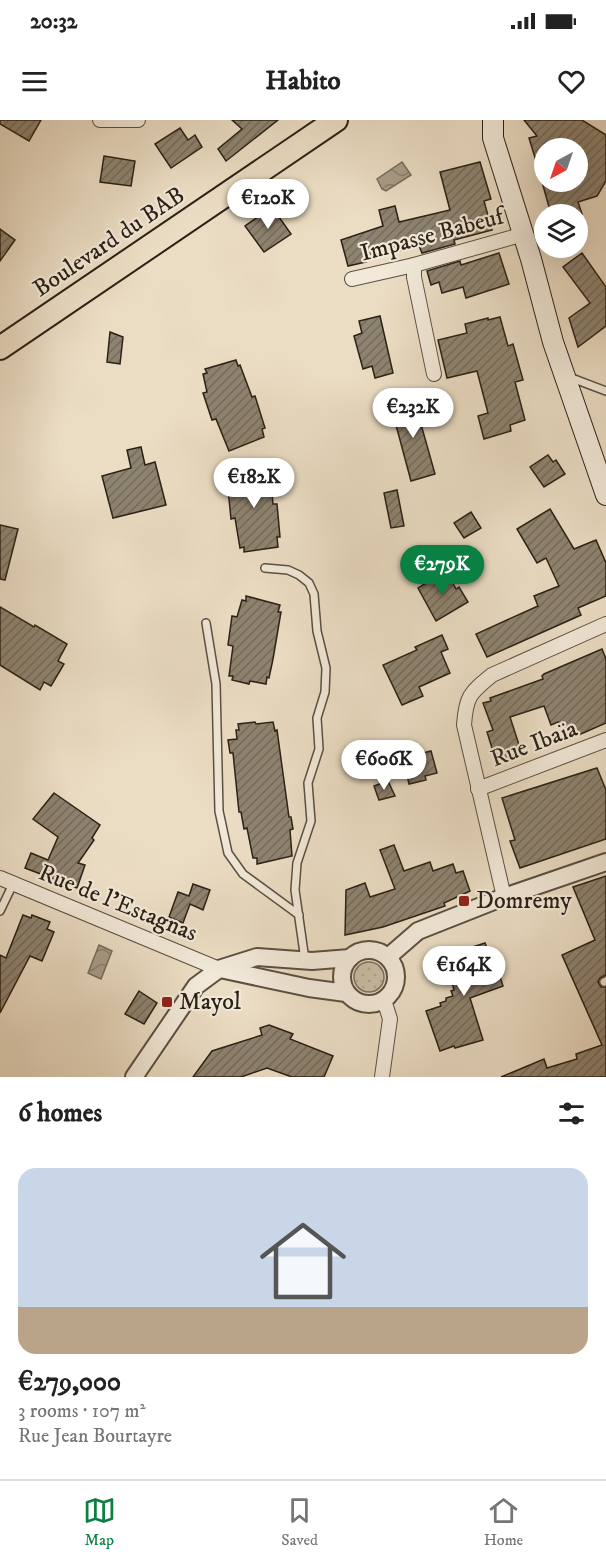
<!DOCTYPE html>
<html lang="en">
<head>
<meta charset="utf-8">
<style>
  :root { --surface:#fff; --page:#f6f6f6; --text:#222; --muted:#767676; --line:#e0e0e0; --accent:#0b8043 }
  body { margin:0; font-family:"IM FELL DW Pica",serif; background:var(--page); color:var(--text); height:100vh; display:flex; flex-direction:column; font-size:22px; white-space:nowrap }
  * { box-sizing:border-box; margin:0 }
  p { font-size:20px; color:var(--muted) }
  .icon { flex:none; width:33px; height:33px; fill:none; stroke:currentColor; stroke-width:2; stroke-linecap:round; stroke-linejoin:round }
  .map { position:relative; height:957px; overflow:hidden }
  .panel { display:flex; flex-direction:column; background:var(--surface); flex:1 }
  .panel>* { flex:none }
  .needle { width:39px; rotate:220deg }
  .buttons { position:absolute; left:534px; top:18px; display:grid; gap:12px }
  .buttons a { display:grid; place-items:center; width:54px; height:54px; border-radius:50%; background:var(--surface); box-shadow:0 6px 24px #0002; font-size:30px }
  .price { position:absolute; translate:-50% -51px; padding:0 14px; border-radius:21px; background:#fff; color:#222; font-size:20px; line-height:39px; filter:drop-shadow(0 2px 3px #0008) }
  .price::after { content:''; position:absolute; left:50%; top:36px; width:18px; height:14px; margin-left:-9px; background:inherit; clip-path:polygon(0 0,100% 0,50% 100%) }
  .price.active { background:var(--accent); color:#fff }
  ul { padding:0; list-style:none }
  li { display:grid; align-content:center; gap:12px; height:318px; padding:0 18px }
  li+li { border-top:2px solid var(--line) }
  li span { display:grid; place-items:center; height:186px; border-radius:18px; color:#555 }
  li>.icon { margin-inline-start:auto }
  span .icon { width:108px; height:108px; fill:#fffc; stroke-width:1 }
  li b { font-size:26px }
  h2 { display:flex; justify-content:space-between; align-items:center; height:72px; padding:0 18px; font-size:26px }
  .status { display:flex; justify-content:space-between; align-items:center; height:42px; padding:0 30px; background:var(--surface); direction:ltr }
  .status svg { height:16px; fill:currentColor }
  header { display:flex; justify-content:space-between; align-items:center; height:78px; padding:0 18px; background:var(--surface); font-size:27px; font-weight:700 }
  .menu { display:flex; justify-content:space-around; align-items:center; height:84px; border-top:2px solid var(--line); background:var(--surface); font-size:16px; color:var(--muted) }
  .menu a { display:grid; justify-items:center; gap:3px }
  .menu .active { color:var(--accent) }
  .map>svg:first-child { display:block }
  .green { fill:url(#green-dots); stroke:#7a6f5e; stroke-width:1.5 }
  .water { fill:url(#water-waves); stroke:#766b5b; stroke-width:1.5 }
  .building { fill:url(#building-hatch); stroke:#2a2116; stroke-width:1.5 }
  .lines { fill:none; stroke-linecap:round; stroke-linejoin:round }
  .service-casing { stroke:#5a5042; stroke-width:10 }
  .minor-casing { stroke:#5a5042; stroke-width:16 }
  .tertiary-casing { stroke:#5a5042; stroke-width:20 }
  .secondary-casing { stroke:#2a2116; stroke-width:22 }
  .primary-casing { stroke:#2a2116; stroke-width:26 }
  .service { stroke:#f2e9d9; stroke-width:7 }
  .minor { stroke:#f2e9d9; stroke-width:14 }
  .tertiary { stroke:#f2e9d9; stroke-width:16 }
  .secondary { stroke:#f2e9d9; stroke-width:20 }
  .primary { stroke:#ebddc4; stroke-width:22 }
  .poi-dot { fill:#8f2418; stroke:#f2e9d9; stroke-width:2 }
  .labels { text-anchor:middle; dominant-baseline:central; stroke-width:4.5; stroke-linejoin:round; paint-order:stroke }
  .street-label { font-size:24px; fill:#2a2116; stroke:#f2e9d9 }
  .poi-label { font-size:24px; fill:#2a2116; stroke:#f2e9d9; text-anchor:start }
</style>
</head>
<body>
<div class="status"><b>20:32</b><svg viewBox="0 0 49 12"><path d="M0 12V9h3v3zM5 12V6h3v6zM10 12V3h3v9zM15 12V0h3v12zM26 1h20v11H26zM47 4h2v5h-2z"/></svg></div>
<header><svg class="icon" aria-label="menu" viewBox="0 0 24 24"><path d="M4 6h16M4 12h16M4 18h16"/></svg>Habito<svg class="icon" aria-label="heart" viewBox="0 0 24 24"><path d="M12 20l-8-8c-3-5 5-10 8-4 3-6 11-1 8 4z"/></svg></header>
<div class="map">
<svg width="606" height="957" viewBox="0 0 606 957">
  <defs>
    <pattern id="green-dots" width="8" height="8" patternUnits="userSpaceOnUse" patternTransform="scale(1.5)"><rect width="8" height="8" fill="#cabda6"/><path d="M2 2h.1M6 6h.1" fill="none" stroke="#aea28e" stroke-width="1.8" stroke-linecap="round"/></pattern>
    <pattern id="water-waves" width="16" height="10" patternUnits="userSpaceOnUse" patternTransform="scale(1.5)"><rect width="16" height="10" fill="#a99d89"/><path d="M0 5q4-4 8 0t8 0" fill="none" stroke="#8a806f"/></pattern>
    <pattern id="building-hatch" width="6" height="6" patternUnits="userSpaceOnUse" patternTransform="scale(1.5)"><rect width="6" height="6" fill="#8e8370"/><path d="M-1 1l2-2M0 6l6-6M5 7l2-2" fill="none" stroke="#746b5b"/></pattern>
  </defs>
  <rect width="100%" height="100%" fill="#ebddc4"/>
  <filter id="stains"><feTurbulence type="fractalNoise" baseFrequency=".00333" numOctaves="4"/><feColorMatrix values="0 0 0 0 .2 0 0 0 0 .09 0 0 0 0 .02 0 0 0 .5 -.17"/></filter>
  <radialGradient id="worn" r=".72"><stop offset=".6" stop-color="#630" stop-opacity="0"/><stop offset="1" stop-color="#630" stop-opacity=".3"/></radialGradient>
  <circle class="green" cx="369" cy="857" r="15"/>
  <g class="water">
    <polygon points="402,42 411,55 386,71 382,69 377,59"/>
    <polygon points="99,825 112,831 101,859 88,853"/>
  </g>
  <g class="building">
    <polygon points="0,0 41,0 29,21 0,4"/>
    <polygon points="232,0 278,0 226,41 218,29 242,9"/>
    <polygon points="524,0 582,0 606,15 606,61 597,76 578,82 582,94 551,94 542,62 578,62 578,28 544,28 544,57 541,57 529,18 537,16"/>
    <polygon points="180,8 188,20 195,15 202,27 171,48 155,24"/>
    <polygon points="104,36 135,41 131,66 100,62"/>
    <polygon points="480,42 491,79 484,81 492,110 454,120 455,124 422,133 419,126 365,139 366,142 348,146 341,120 383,106 379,90 395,86 399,102 450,90 440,52"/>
    <polygon points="272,87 291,114 264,132 245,106"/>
    <polygon points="0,109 15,120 0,141"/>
    <polygon points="499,133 509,164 466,178 463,167 442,173 439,162 431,165 427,151 460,141 461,145"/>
    <polygon points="582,133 606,167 606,206 578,227 569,198 590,183 563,147"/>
    <polygon points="380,196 393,253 375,258 372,246 363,249 354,216 362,213 359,201"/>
    <polygon points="500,197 508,226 513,224 523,260 515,262 525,300 510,305 511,311 484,319 478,296 488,293 477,251 447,258 438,220 467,213 465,204 488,198 488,200"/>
    <polygon points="110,212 123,217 120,244 107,242"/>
    <polygon points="236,240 238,246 240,245 252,277 255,276 265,308 262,309 264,317 229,331 216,299 212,300 203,273 207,272 203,254 207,253 205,249"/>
    <polygon points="413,276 435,354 411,361 393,294 396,294 392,281"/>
    <polygon points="141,327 145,345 155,342 166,385 113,398 102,356 131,348 127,330"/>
    <polygon points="548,335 553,342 556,340 565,354 544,367 530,347"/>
    <polygon points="266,345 267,352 270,352 273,384 277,384 280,417 277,417 278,427 244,432 244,427 240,428 235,398 231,399 228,369 233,369 232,349"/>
    <polygon points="397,370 404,406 391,408 384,373"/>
    <polygon points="550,389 574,429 596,420 606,443 606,476 578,488 581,495 487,537 476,514 538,486 534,476 559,466 546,438 537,443 517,409"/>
    <polygon points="471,392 481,408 464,418 454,403"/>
    <polygon points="0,405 18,409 5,460 0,459"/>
    <polygon points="446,450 456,469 459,467 468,482 436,501 418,468"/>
    <polygon points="246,476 280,485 278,492 281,492 273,539 269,558 267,557 266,564 250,561 249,564 232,560 233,556 229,556 233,526 228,525 232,496 237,497 242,480 246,481"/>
    <polygon points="0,487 34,507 35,505 67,524 58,541 64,544 51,566 44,562 40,570 0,545"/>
    <polygon points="442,515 448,529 441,532 450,553 419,567 423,576 402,585 383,545 417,530 415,527"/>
    <polygon points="602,529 606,539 606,603 565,621 558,602 551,605 544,586 510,597 522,634 496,641 487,612 493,610 483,583 491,581 490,578 543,559 542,556 544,554"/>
    <polygon points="255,602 256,604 273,602 275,611 277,610 289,697 291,697 293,709 290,710 292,736 257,744 257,738 253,738 247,708 244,709 241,692 239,692 233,633 230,633 228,620 237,619 236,610 239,610 238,604"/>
    <polygon points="431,631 437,653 425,656 426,660 409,664 403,638"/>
    <polygon points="597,648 606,670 606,719 520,748 510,721 515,720 502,678"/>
    <polygon points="388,661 395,676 379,680 374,666"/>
    <polygon points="54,673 100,705 92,718 94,720 78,743 85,745 77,768 25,748 31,733 48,740 58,717 33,699"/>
    <polygon points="394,725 404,751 430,742 433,751 453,744 456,753 463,751 470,771 444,783 445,786 383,807 345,815 346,770 365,763 370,777 395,769 380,730"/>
    <polygon points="606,756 606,855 600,858 598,862 601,867 606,867 606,957 501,957 544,939 547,948 577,939 576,934 602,925 562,835 595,820 573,767"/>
    <polygon points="193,764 210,770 203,790 190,784 183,803 169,797 178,772 189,776"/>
    <polygon points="23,795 31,798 32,795 50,802 47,809 54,812 42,841 30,836 0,893 0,835 6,838"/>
    <polygon points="485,823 491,838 494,838 503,866 470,878 483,920 455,928 454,926 440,931 426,891 441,886 440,883 446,881 446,878 453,876 451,871 454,870 445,836"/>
    <polygon points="139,871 157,883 144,904 125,894"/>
    <polygon points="269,905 293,914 290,919 333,936 324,957 292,957 267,948 241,957 193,957 212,931 262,915 260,908"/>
  </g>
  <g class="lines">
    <g class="service-casing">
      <g id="service">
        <polyline points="569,257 606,271"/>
        <polyline points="265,448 288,450 299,455 309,463 314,474 317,511 326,548 325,572 317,598 319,629 308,663 311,701 297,743 295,770 305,840"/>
        <polyline points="206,503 216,564 219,691 228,733 243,754 299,795"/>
        <polyline points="0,791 13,764"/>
        <polyline points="604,862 606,861"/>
      </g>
    </g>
    <g class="minor-casing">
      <g id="minor">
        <polyline points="100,0 138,0"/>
        <polyline points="414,145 414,157 434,254"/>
        <polyline points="352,159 414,145 524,114"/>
        <polyline points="478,669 606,620"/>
        <polyline points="0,758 219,849"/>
        <path d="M 504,777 L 464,605 C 466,576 470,573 492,555 L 606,504"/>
        <polyline points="382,957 390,899 384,880"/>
      </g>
    </g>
    <g class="tertiary-casing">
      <g id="tertiary">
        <circle cx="369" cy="857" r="27"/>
        <polyline points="388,837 418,811 504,777 606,742"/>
        <polyline points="220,849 309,868 346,873"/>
        <polyline points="134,957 196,866 219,849 257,837 312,841 350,838"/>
      </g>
    </g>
    <g class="secondary-casing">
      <polyline id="secondary" points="493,0 493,18 531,139 553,222 606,375"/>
    </g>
    <g class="primary-casing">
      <polyline id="primary" points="0,228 336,0"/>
    </g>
    <use href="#service" class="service"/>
    <use href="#minor" class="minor"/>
    <use href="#tertiary" class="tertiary"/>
    <use href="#secondary" class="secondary"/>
    <use href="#primary" class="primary"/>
  </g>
  <g class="poi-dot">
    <rect x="458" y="775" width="12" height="12" rx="3"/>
    <rect x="161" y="876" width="12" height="12" rx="3"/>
  </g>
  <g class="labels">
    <g class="street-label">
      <text transform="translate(432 115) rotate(-15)">Impasse Babeuf</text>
      <text transform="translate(109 122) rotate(-34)">Boulevard du BAB</text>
      <text transform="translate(534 624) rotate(-21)">Rue Ibaïa</text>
      <text transform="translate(118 783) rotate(22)">Rue de l'Estagnas</text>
    </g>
    <g class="poi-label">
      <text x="476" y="781">Domremy</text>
      <text x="179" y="882">Mayol</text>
    </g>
  </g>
  <rect width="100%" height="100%" filter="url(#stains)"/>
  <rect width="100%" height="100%" fill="url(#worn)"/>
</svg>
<div class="buttons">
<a><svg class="needle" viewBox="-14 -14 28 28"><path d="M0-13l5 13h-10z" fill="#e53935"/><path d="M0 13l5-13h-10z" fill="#767676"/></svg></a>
<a><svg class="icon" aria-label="layers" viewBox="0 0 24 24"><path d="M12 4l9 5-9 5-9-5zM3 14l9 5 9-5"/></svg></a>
</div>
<b class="price" style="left:268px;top:110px">€120K</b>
<b class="price" style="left:413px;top:319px">€232K</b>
<b class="price" style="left:254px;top:389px">€182K</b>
<b class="price active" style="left:442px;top:476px">€279K</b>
<b class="price" style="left:384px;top:671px">€606K</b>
<b class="price" style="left:464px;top:877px">€164K</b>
</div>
<section class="panel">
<h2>6 homes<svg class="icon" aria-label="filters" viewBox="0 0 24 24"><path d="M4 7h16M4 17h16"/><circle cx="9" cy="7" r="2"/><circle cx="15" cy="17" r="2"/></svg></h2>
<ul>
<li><span style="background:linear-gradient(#c9d6e8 75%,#b9a48a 0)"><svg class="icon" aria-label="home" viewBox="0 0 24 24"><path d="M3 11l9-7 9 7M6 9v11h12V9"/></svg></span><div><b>€279,000</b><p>3 rooms · 107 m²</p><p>Rue Jean Bourtayre</p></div></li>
</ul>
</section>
<nav class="menu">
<a class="active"><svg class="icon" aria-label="map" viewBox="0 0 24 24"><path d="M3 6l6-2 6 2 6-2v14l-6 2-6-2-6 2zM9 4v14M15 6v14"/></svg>Map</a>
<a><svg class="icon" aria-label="saved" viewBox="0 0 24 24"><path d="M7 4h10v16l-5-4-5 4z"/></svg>Saved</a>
<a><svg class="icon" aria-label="home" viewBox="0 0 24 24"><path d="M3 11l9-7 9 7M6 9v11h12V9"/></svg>Home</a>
</nav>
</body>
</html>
